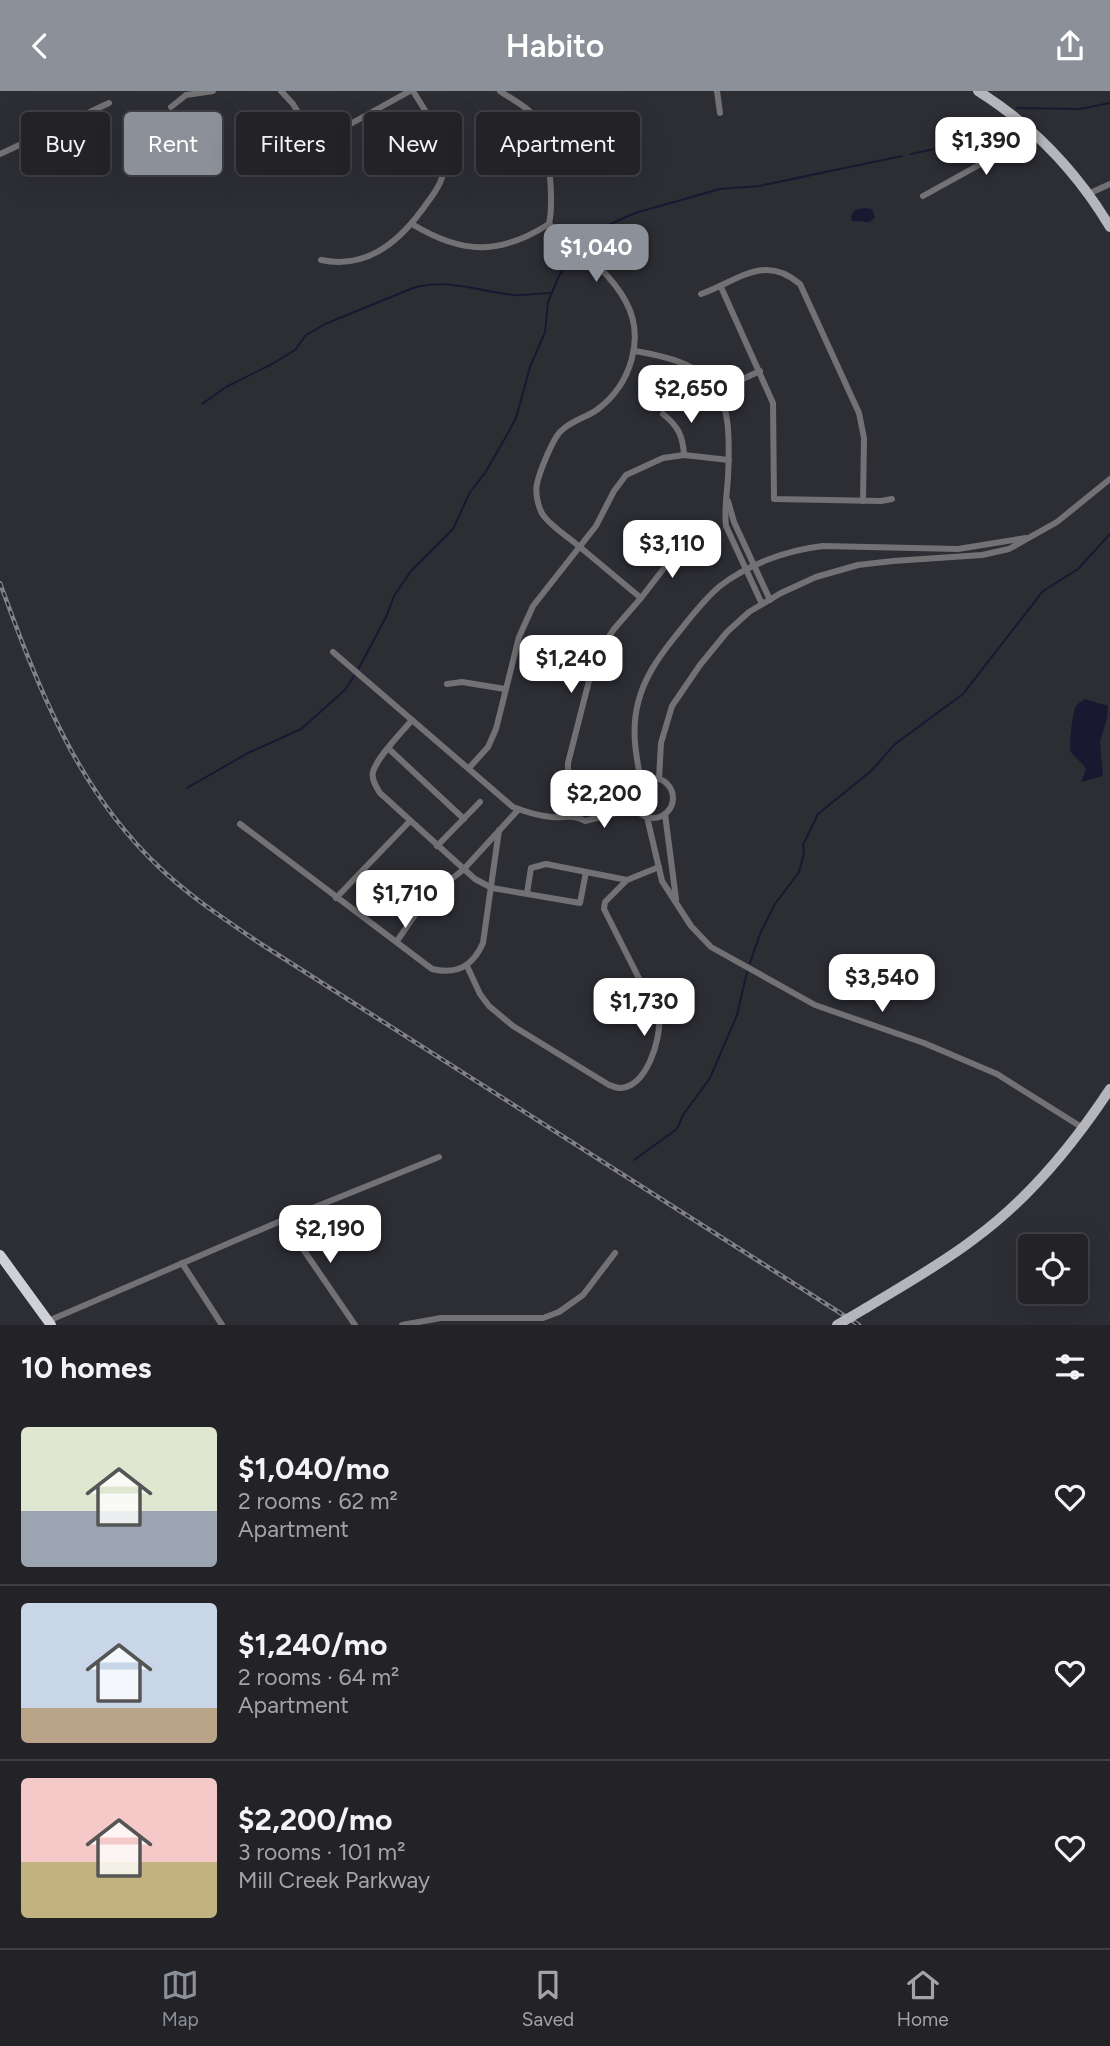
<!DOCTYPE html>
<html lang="en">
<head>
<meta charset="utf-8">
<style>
  :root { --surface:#222227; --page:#2a2a2f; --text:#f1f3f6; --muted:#a2a4a7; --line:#3f3f44; --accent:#8c9099 }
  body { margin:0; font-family:Figtree,sans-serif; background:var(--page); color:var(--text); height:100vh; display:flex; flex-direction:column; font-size:26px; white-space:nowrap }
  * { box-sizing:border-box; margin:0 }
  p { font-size:23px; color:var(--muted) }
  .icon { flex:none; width:38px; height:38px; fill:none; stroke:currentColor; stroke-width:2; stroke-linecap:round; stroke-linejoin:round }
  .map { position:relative; height:1234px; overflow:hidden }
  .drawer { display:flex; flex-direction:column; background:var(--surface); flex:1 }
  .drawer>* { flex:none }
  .hud { position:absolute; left:21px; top:21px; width:700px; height:63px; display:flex; gap:14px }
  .fabs { position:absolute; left:1018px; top:1143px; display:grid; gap:14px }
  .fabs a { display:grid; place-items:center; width:70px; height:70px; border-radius:7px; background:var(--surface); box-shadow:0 7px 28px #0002,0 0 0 2px var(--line); font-size:35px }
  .price { position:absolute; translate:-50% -60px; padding:0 16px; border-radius:14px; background:#fff; color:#222; font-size:23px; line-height:46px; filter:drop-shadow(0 2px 4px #0008) }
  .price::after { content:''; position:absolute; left:50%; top:42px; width:21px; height:16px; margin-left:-10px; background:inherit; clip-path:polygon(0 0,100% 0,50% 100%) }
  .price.on { background:var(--accent); color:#fff }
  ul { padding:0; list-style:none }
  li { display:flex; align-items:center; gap:21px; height:175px; padding:0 21px }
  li+li { border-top:2px solid var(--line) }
  li span { display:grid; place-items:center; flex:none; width:196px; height:140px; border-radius:7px; color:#555 }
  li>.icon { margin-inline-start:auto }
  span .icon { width:84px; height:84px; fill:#fffc; stroke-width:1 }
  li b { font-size:30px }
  h2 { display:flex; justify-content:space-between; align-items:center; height:84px; padding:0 21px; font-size:30px }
  .pill { padding:0 24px; border-radius:7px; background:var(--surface); box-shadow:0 7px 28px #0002,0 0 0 2px var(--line); font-size:24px; line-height:63px }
  .pill.on { background:var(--accent); color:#fff }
  header { display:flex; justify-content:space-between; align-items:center; height:91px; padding:0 21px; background:var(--accent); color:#fff; font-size:32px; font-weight:600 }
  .menu { display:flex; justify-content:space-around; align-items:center; height:98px; border-top:2px solid var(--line); background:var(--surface); font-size:19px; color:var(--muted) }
  .menu a { display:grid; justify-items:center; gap:4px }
  .menu .on { color:var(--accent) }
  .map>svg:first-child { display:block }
  .water { fill:#181931 }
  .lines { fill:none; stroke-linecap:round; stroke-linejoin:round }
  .stream { stroke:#181931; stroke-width:2 }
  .street { stroke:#727275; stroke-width:6 }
  .primary { stroke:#b5b6bc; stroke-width:10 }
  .highway { stroke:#cfd0d8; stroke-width:10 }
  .rail-casing { stroke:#818287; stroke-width:4.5 }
  .rail { stroke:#24242a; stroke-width:2; stroke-dasharray:5; stroke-linecap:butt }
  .primary-bridge { stroke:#b5b6bc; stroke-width:10 }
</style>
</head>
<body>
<header><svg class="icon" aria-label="back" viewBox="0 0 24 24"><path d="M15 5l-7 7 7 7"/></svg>Habito<svg class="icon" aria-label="share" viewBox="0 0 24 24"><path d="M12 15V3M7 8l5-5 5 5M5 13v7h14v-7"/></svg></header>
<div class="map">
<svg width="1110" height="1234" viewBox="0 0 1110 1234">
  <rect width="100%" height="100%" fill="#2d2e34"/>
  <g class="water">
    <polygon points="864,117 872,118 875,127 869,131 852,130 851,125 855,119"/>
    <path d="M 1085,608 L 1108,615 L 1107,627 L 1100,651 L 1103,685 L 1081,691 L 1086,678 C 1082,671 1075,667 1071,661 C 1068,656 1073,620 1076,615 C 1077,613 1082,610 1085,608 Z"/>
  </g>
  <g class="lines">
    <g class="stream">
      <polyline points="1017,17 1080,18 1110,12"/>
      <polyline points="911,63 962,52 994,28"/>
      <polyline points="581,156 604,136 635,122 720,98 759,95 902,65"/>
      <path d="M 202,313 L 226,296 L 272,273 L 295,259 L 306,244 L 325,233 L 413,197 C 447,187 478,200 513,204 C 525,205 539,202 552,202"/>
      <polyline points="359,577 387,524 394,505 411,480 453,438 470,401 485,382 508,342 516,327 530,276 545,241 548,211 559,185 574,162"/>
      <polyline points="187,697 248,662 301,638 345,599 354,585"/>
      <polyline points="750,872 760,843 775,813 799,781 804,763 803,754 818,723 871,680 895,653 963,603 1043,500 1078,478 1110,443"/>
      <polyline points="634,1069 677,1038 683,1024 710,987 737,924 747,881"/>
    </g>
    <g class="street">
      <polyline points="281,0 293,13 319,56"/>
      <polyline points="717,0 720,22"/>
      <polyline points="171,16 186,4 213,0"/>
      <polyline points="0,63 109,12"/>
      <polyline points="291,77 345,36 410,0"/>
      <polyline points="1088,103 1110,93"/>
      <polyline points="923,105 1035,43"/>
      <path d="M 412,133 C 463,164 500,164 549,133 C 554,110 549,44 535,26 C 527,15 511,8 500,0"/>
      <path d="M 549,133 C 575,156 608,178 625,209 C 646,246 631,293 598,318 C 586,327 572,329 561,340 C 553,347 539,382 537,393 C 535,402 538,416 543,424 C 551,435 565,444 575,452 C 597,470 619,489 641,507"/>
      <path d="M 321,169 C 369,179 402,148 427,112 C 437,99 446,85 444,68 C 443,44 425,20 413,0"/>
      <polyline points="721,196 773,312 774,408 881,410 892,408"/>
      <path d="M 701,203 C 738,190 764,162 800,193 L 859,322 L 864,347 L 863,410"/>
      <path d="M 635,260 C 723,275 732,302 728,386 C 727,403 724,419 726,435 L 762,513"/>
      <polyline points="717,300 760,280"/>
      <path d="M 663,323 C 678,335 683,345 684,364"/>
      <polyline points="728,410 734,431 770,509"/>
      <path d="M 333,561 L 513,716 C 526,721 538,725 552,726 C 565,727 573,723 585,730 L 636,717"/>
      <polyline points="447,593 462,591 505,598"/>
      <path d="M 412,629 C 402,641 377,666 373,681 C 371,688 376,696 380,702 L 475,788 L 492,797 L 580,812 L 586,781"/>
      <polyline points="389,658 464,728"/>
      <polyline points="469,677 488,656 496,638 519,546 533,515 596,435 614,400 626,384 663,367 684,364 729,369"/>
      <circle cx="653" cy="707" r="20"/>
      <polyline points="659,688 661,652 672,615 700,574 727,541 749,521 781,502 816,486 858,474 893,470 982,464 1009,458 1057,431 1110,388"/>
      <path d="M 641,691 C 636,664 631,639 638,612 C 644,587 658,567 674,547 C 688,530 702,510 720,495 C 748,473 788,459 823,455 L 958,458 L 1026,447"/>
      <polyline points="665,723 676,808"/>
      <polyline points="568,725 568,672 591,582 600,559 614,538 641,507 681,455"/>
      <polyline points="576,725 583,716 633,705"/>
      <polyline points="647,726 662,790 691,835 711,856 815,914 924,952 997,983 1083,1037"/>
      <path d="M 240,733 L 432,878 C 457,884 473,875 483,852 L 499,739"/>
      <polyline points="437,755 480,711"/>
      <polyline points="527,802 531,777 546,773 627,789"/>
      <polyline points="336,807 410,730"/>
      <polyline points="397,850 426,808 463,779 518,719"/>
      <path d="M 467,875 L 480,903 L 489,915 L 513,935 L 609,994 C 613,995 616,997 620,997 C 647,996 661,948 659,927 L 604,818 L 605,811 L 627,789 L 659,776"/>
      <polyline points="283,1129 355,1234"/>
      <polyline points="182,1172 222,1234"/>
      <polyline points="48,1230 283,1129 439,1066"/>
      <polyline points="402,1234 441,1227 543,1227 559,1221 583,1204 615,1162"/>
    </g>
    <g class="primary">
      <path d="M 978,0 C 1032,34 1077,81 1110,136"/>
      <path d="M 866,1217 C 902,1195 940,1174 974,1148 C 1029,1108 1073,1054 1110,998"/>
    </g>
    <polyline class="highway" points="0,1164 51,1234"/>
    <g class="rail-casing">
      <path id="rail" d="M 0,492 C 38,596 77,699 159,776 C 190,806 226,829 261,853 L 859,1234"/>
    </g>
    <use href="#rail" class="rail"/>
    <polyline class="primary-bridge" points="837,1234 866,1217"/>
  </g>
</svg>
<div class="fabs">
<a><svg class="icon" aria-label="locate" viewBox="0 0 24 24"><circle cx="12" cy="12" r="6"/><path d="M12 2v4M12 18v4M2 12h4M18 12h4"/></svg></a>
</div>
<b class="price" style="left:986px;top:86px">$1,390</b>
<b class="price on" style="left:596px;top:193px">$1,040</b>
<b class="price" style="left:691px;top:334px">$2,650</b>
<b class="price" style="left:672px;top:489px">$3,110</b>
<b class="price" style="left:571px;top:604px">$1,240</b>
<b class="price" style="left:604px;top:739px">$2,200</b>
<b class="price" style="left:405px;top:839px">$1,710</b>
<b class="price" style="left:882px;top:923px">$3,540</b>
<b class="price" style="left:644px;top:947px">$1,730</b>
<b class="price" style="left:330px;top:1174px">$2,190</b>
<div class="hud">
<a class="pill">Buy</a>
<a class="pill on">Rent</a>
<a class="pill">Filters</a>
<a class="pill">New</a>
<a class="pill">Apartment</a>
</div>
</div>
<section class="drawer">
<h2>10 homes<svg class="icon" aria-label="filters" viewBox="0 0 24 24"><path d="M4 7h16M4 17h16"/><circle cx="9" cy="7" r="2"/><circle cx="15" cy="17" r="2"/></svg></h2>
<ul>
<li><span style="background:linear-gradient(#dfe7d0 60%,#9aa5b1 0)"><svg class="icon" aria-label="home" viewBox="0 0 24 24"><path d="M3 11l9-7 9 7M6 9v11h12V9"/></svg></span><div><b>$1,040/mo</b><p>2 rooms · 62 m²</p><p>Apartment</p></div><svg class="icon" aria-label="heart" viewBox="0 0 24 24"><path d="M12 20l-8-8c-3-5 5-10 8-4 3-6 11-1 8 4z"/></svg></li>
<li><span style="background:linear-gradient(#c9d6e8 75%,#b9a48a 0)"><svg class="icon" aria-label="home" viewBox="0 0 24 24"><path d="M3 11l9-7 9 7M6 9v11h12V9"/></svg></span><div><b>$1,240/mo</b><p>2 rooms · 64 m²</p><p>Apartment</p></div><svg class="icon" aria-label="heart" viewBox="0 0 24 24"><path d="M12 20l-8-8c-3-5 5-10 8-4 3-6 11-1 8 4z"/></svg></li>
<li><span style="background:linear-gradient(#f6c9c9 60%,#c2b280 0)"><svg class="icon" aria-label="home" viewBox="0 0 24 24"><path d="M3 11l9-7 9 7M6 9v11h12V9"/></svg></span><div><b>$2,200/mo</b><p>3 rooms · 101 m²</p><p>Mill Creek Parkway</p></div><svg class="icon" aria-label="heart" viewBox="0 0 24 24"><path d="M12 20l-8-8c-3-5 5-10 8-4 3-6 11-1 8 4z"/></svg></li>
</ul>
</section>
<nav class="menu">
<a class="on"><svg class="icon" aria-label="map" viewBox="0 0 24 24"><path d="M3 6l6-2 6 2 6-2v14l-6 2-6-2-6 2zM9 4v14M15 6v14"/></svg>Map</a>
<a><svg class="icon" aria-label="saved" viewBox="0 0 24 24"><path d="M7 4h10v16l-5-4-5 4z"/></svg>Saved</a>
<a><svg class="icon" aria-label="home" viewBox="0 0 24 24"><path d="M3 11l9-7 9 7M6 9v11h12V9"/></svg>Home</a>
</nav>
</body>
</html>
